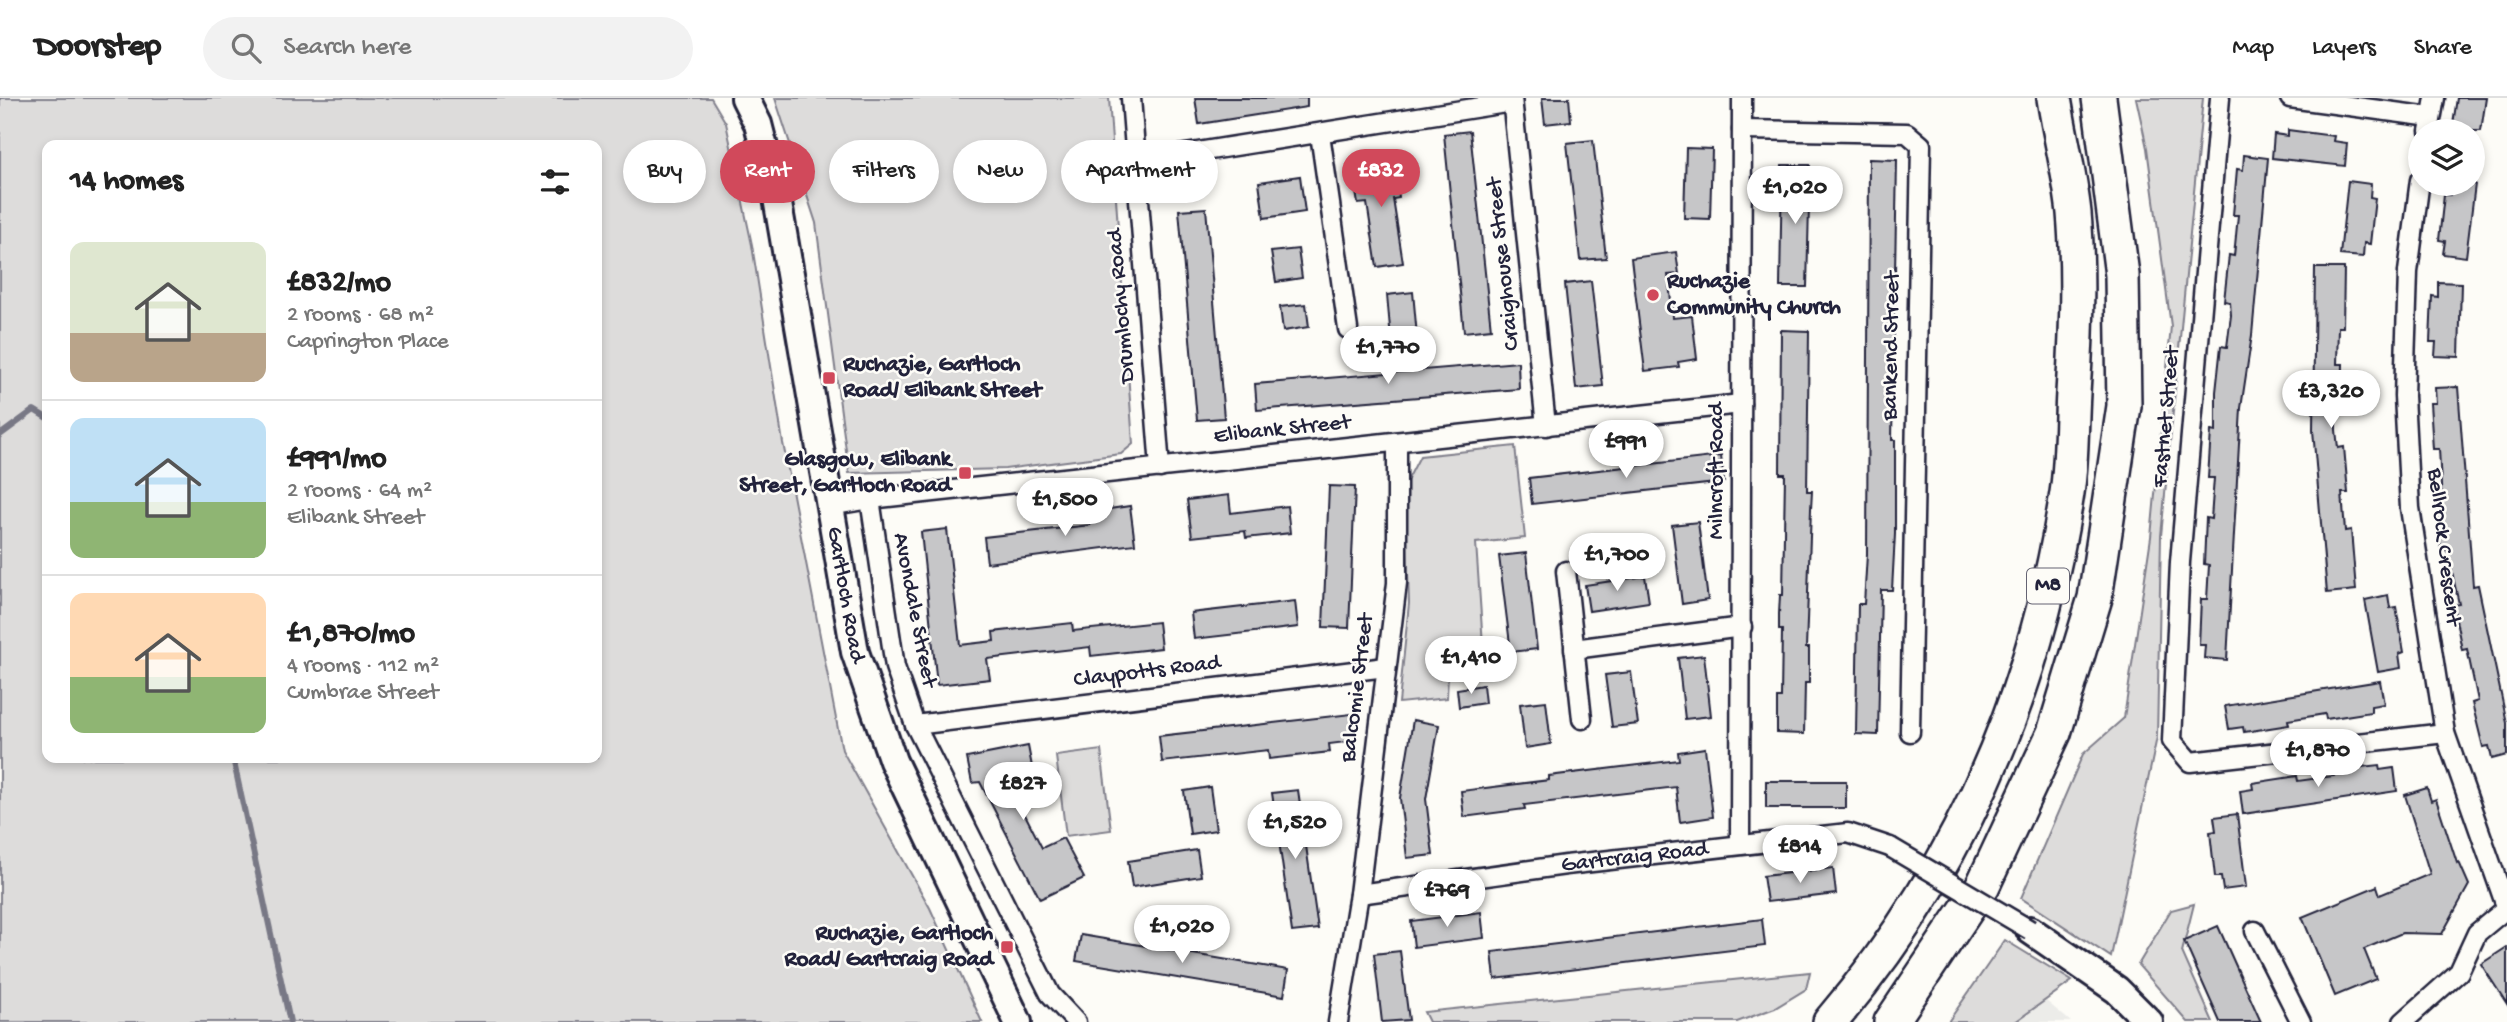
<!DOCTYPE html>
<html lang="en">
<head>
<meta charset="utf-8">
<style>
  :root { --surface:#fff; --page:#f2f2f2; --text:#222; --muted:#767676; --line:#e0e0e0; --accent:#d1495b }
  body { margin:0; font-family:"Gochi Hand",sans-serif; background:var(--page); color:var(--text); height:100vh; display:flex; flex-direction:column; font-size:26px; white-space:nowrap }
  * { box-sizing:border-box; margin:0 }
  p { font-size:23px; color:var(--muted) }
  .icon { flex:none; width:38px; height:38px; fill:none; stroke:currentColor; stroke-width:2; stroke-linecap:round; stroke-linejoin:round }
  .map { position:relative; flex:1; overflow:hidden }
  .details { position:absolute; left:42px; top:42px; width:560px; height:623px; display:flex; flex-direction:column; background:var(--surface); border-radius:14px; box-shadow:0 4px 10px #0003 }
  .details>* { flex:none }
  .guide { position:absolute; left:623px; top:42px; width:665px; height:63px; display:flex; gap:14px }
  .controls { position:absolute; left:2408px; top:21px; display:grid; gap:14px }
  .controls a { display:grid; place-items:center; width:77px; height:77px; border-radius:50%; background:var(--surface); box-shadow:0 4px 10px #0003; font-size:35px }
  .price { position:absolute; translate:-50% -60px; padding:0 16px; border-radius:24px; background:#fff; color:#222; font-size:23px; line-height:46px; filter:drop-shadow(0 2px 4px #0008) }
  .price::after { content:''; position:absolute; left:50%; top:42px; width:21px; height:16px; margin-left:-10px; background:inherit; clip-path:polygon(0 0,100% 0,50% 100%) }
  .price.active { background:var(--accent); color:#fff }
  ul { padding:0; list-style:none }
  li { display:flex; align-items:center; gap:21px; height:175px; padding:0 28px }
  li+li { border-top:2px solid var(--line) }
  li span { display:grid; place-items:center; flex:none; width:196px; height:140px; border-radius:14px; color:#555 }
  li>.icon { margin-inline-start:auto }
  span .icon { width:84px; height:84px; fill:#fffc; stroke-width:1 }
  li b { font-size:30px }
  h2 { display:flex; justify-content:space-between; align-items:center; height:84px; padding:0 28px; font-size:30px }
  .tag { padding:0 24px; border-radius:32px; background:var(--surface); box-shadow:0 4px 10px #0003; font-size:24px; line-height:63px }
  .tag.active { background:var(--accent); color:#fff }
  header { display:flex; align-items:center; gap:42px; box-sizing:border-box; height:98px; padding:0 35px; background:var(--surface); border-bottom:2px solid var(--line) }
  header strong { font-size:33px }
  nav { display:flex; gap:38px; margin-inline-start:auto; font-size:24px }
  .search { width:490px; height:63px; background:var(--page); display:flex; align-items:center; gap:18px; box-sizing:border-box; padding:0 24px; border-radius:38px; color:var(--muted); font-size:26px }
  .map>svg:first-child { display:block }
  .built { fill:#ecece9 }
  .green { fill:#dddcdb; stroke:#807f8b; stroke-width:2; fill-rule:evenodd }
  .lines { fill:none; stroke-linecap:round; stroke-linejoin:round }
  .stream { stroke:#787885; stroke-width:6 }
  .building { fill:#c6c6c8; stroke:#22223b; stroke-width:2 }
  .street-casing { stroke:#22223b; stroke-width:23 }
  .secondary-casing { stroke:#22223b; stroke-width:32 }
  .highway-casing { stroke:#22223b; stroke-width:38 }
  .street { stroke:#fdfcf7; stroke-width:18 }
  .secondary { stroke:#fdfcf7; stroke-width:26 }
  .highway { stroke:#fdfcf7; stroke-width:33 }
  .street-bridge-casing { stroke:#22223b; stroke-width:23; stroke-linecap:butt }
  .street-bridge { stroke:#fdfcf7; stroke-width:18 }
  .poi-dot { fill:#d1495b; stroke:#fdfcf7; stroke-width:2.5 }
  .labels { text-anchor:middle; dominant-baseline:central; stroke-width:5; stroke-linejoin:round; paint-order:stroke }
  .shield { fill:#fdfcf7; stroke:#646373; stroke-width:2 }
  .shield-label { font-size:21px; font-weight:bold; fill:#22223b }
  .street-label { font-size:23px; fill:#22223b; stroke:#fdfcf7 }
  .poi-label { font-size:23px; font-weight:bold; fill:#22223b; stroke:#fdfcf7; text-anchor:start }
</style>
</head>
<body>
<header>
<strong>Doorstep</strong>
<div class="search"><svg class="icon" aria-label="search" viewBox="0 0 24 24"><circle cx="10" cy="10" r="6"/><path d="M15 15l6 6"/></svg>Search here</div>
<nav><a>Map</a><a>Layers</a><a>Share</a></nav>
</header>
<div class="map">
<svg width="2507" height="924" viewBox="0 0 2507 924">
  <rect width="100%" height="100%" fill="#fdfcf7"/>
  <filter id="ink" filterUnits="userSpaceOnUse"><feTurbulence type="fractalNoise" baseFrequency=".0143" numOctaves="2"/><feDisplacementMap in="SourceGraphic" scale="14" xChannelSelector="R" yChannelSelector="G"/><feConvolveMatrix kernelMatrix="1 2 1 2 8 2 1 2 1" color-interpolation-filters="sRGB"/></filter>
  <g filter="url(#ink)">
    <polygon class="built" points="2045,902 2071,924 2015,924"/>
    <g class="green">
      <path d="M 0,0 L 711,0 L 726,25 L 752,147 L 783,345 L 842,652 L 930,810 L 982,924 L 0,924 ZM 47,47 L 597,47 L 597,660 L 47,660 Z"/>
      <polygon points="775,0 1109,0 1133,346 1121,356 1005,371 849,375 816,125"/>
      <polygon points="2136,0 2203,0 2161,438 2157,639 2111,859 2021,800 2083,656 2124,620 2151,439 2171,228 2147,50"/>
      <polygon points="1515,348 1525,440 1476,445 1485,576 1448,577 1447,600 1399,605 1409,505 1405,387 1420,358"/>
      <polygon points="1101,652 1111,732 1066,738 1056,658"/>
      <polygon points="2194,806 2182,854 2213,924 2188,924 2138,867 2171,812"/>
      <polygon points="2005,842 2072,883 2015,924 1948,924"/>
      <polygon points="1810,874 1806,891 1775,910 1737,924 1429,924 1424,914"/>
    </g>
    <g class="lines">
      <g class="stream">
        <polyline points="0,337 34,312 47,320"/>
        <polyline points="233,660 290,924"/>
      </g>
    </g>
    <g class="building">
      <polygon points="1195,0 1307,0 1307,9 1199,26"/>
      <polygon points="1542,0 1569,0 1571,23 1545,26"/>
      <polygon points="2457,0 2486,0 2481,33 2452,33"/>
      <polygon points="2288,32 2334,38 2333,43 2347,45 2345,68 2272,60 2274,36 2288,38"/>
      <polygon points="1470,33 1491,231 1464,234 1444,36"/>
      <polygon points="1593,42 1606,160 1580,162 1567,45"/>
      <polygon points="1686,50 1712,51 1710,121 1684,120"/>
      <polygon points="2244,57 2268,60 2252,237 2241,310 2227,562 2204,560 2205,547 2199,547 2201,501 2207,501 2209,467 2204,466 2206,420 2211,421 2214,380 2208,380 2211,333 2216,334 2216,294 2221,248 2227,249 2231,217 2230,204 2224,203 2229,157 2234,158 2238,117 2233,117 2237,71 2243,72"/>
      <polygon points="1869,61 1897,62 1892,342 1895,342 1895,436 1892,492 1881,492 1878,637 1856,636 1858,506 1864,506 1867,456"/>
      <polygon points="1394,63 1399,100 1393,101 1403,165 1377,169 1367,105 1358,106 1352,70"/>
      <polygon points="1782,67 1810,67 1807,189 1780,189"/>
      <polygon points="1300,78 1305,114 1264,120 1259,84"/>
      <polygon points="2348,83 2371,86 2370,99 2375,100 2370,146 2364,145 2363,159 2340,157"/>
      <polygon points="2451,86 2475,86 2466,159 2443,156 2445,143 2439,142 2444,97 2450,97"/>
      <polygon points="1206,110 1224,320 1197,322 1179,112"/>
      <polygon points="1298,151 1302,180 1276,184 1271,154"/>
      <polygon points="1676,154 1679,176 1668,177 1673,220 1692,218 1697,261 1678,264 1679,269 1645,273 1631,160"/>
      <polygon points="2315,170 2344,170 2343,229 2338,229 2337,266 2343,266 2342,312 2336,312 2336,332 2338,350 2344,349 2348,395 2342,395 2345,433 2351,432 2356,492 2327,495 2313,332"/>
      <polygon points="1591,183 1603,288 1576,291 1565,186"/>
      <polygon points="2438,184 2461,185 2459,259 2435,258 2436,244 2430,244 2432,198 2438,199"/>
      <polygon points="1413,194 1417,238 1391,241 1387,197"/>
      <polygon points="1306,206 1309,229 1283,233 1280,209"/>
      <polygon points="1781,232 1809,233 1807,393 1812,393 1811,411 1806,550 1809,550 1809,585 1805,585 1804,636 1777,635 1777,600 1781,600 1782,532 1779,532 1779,516 1780,497 1783,497 1785,376 1780,376"/>
      <polygon points="1518,264 1519,291 1257,312 1255,286"/>
      <polygon points="2458,289 2473,488 2478,487 2507,625 2507,657 2492,661 2489,648 2483,649 2472,605 2478,603 2467,551 2462,552 2453,507 2459,506 2447,452 2441,452 2437,407 2442,406 2439,351 2433,351 2430,305 2436,305 2435,290"/>
      <polygon points="1721,358 1724,384 1532,406 1529,380"/>
      <polygon points="1329,388 1355,389 1349,530 1323,529"/>
      <polygon points="1229,397 1231,415 1287,408 1290,435 1246,440 1245,433 1192,439 1187,402"/>
      <polygon points="1130,408 1135,446 987,465 984,439 1090,427 1089,414"/>
      <polygon points="1698,424 1708,502 1682,506 1672,427"/>
      <polygon points="947,431 960,547 994,543 993,534 1072,525 1073,533 1158,524 1161,550 1091,558 1090,549 987,561 990,581 937,587 921,434"/>
      <polygon points="1526,455 1537,551 1511,554 1499,458"/>
      <polygon points="1645,478 1649,504 1589,513 1585,487"/>
      <polygon points="2388,497 2390,510 2396,509 2404,554 2399,556 2401,570 2378,574 2365,502"/>
      <polygon points="1295,503 1298,529 1194,541 1191,515"/>
      <polygon points="1704,557 1711,618 1685,621 1678,560"/>
      <polygon points="1631,574 1638,626 1612,629 1605,577"/>
      <polygon points="2380,583 2384,606 2371,608 2371,614 2326,621 2325,616 2288,622 2289,627 2244,634 2243,629 2229,631 2225,608"/>
      <polygon points="1483,587 1485,605 1459,609 1457,591"/>
      <polygon points="1546,603 1551,646 1525,650 1520,606"/>
      <polygon points="1351,616 1354,643 1329,646 1330,654 1269,661 1268,652 1162,664 1159,638"/>
      <polygon points="1413,622 1439,627 1426,701 1433,757 1407,760 1400,700"/>
      <polygon points="1028,648 1033,674 1006,679 1042,750 1063,740 1084,780 1040,801 980,684 972,685 967,660"/>
      <polygon points="1705,650 1713,719 1680,724 1676,689 1524,707 1525,711 1464,719 1461,693 1549,682 1549,678 1679,662 1678,654"/>
      <polygon points="2379,667 2380,672 2394,670 2397,693 2243,716 2240,693 2253,691 2252,685 2297,678 2298,683 2334,678 2334,672"/>
      <rect x="1766" y="683" width="80" height="27"/>
      <polygon points="1210,689 1216,732 1190,736 1184,693"/>
      <polygon points="2427,690 2431,703 2436,701 2457,765 2459,764 2469,787 2442,836 2402,835 2364,851 2376,881 2335,898 2302,819 2377,788 2380,797 2430,776 2405,697"/>
      <polygon points="1298,692 1318,831 1292,834 1272,695"/>
      <polygon points="2237,716 2246,789 2223,792 2221,779 2215,779 2210,734 2216,733 2214,719"/>
      <polygon points="1197,752 1201,778 1132,789 1128,763"/>
      <polygon points="1833,770 1836,796 1767,804 1763,778"/>
      <polygon points="1481,814 1484,840 1414,849 1411,823"/>
      <polygon points="1762,821 1765,848 1495,881 1492,854"/>
      <polygon points="2218,828 2261,924 2220,924 2184,843"/>
      <polygon points="1081,837 1288,872 1284,898 1076,863"/>
      <polygon points="2507,849 2507,906 2481,866"/>
      <polygon points="1400,853 1409,922 1382,924 1374,856"/>
    </g>
    <g class="lines">
      <g class="street-casing">
        <g id="street">
          <polyline points="1131,0 1160,370"/>
          <polyline points="1512,0 1546,328"/>
          <polyline points="2220,0 2180,464 2172,643 2190,664 2445,635"/>
          <polyline points="2290,0 2431,19"/>
          <polyline points="1742,32 1907,35 1921,47 1910,634"/>
          <polyline points="2429,33 2435,0"/>
          <polyline points="1320,36 1348,231"/>
          <polyline points="1135,64 1512,4"/>
          <polyline points="2420,82 2408,174 2404,298 2410,410 2445,635 2507,811"/>
          <polyline points="870,401 895,569 915,627 1050,896 1076,924"/>
          <polyline points="828,408 870,401 1741,306"/>
          <polyline points="1566,473 1582,621"/>
          <polyline points="1574,551 1742,529"/>
          <polyline points="915,627 1386,569"/>
          <polyline points="1740,746 1742,0"/>
          <path id="s1" d="M 1359,796 L 1566,767 L 1848,735 L 1890,749"/>
          <polyline points="2255,833 2301,924"/>
          <polyline points="1338,924 1359,796 1397,485 1397,344"/>
          <polyline points="2403,924 2459,874 2477,835 2507,810"/>
        </g>
      </g>
      <g class="secondary-casing">
        <g id="secondary">
          <path id="s2" d="M 745,0 L 758,26 L 777,100 L 855,554 L 893,663 L 1018,924"/>
          <polyline points="2030,832 2117,892 2149,924"/>
        </g>
      </g>
      <g class="highway-casing">
        <g id="highway">
          <path d="M 1830,924 C 1960,772 2037,592 2067,395 C 2072,362 2071,328 2073,295 C 2077,236 2079,174 2074,115 C 2070,77 2060,38 2054,0"/>
          <polyline points="1891,924 1983,787 2054,635 2095,500 2124,308 2122,177 2099,0"/>
        </g>
      </g>
      <use href="#street" class="street"/>
      <use href="#secondary" class="secondary"/>
      <use href="#highway" class="highway"/>
      <g class="street-bridge-casing">
        <polyline id="street-bridge" points="1890,749 2030,832"/>
      </g>
      <use href="#street-bridge" class="street-bridge"/>
    </g>
  </g>
  <g class="poi-dot">
    <circle cx="1653" cy="197" r="7"/>
    <rect x="822" y="273" width="14" height="14" rx="3.5"/>
    <rect x="958" y="368" width="14" height="14" rx="3.5"/>
    <rect x="1000" y="842" width="14" height="14" rx="3.5"/>
  </g>
  <g class="labels">
    <rect class="shield" x="2027" y="470.5" width="42" height="35" rx="5"/>
    <g class="shield-label">
      <text x="2048" y="488">M8</text>
    </g>
    <g class="street-label">
      <text transform="translate(1504 166) rotate(-96)">Craighouse Street</text>
      <text transform="translate(1122 208) rotate(-95)">Drumlochy Road</text>
      <text transform="translate(1892 248) rotate(-89)">Bankend Street</text>
      <text transform="translate(2167 319) rotate(-85)">Fastnet Street</text>
      <text transform="translate(1282 332) rotate(-6)">Elibank Street</text>
      <text transform="translate(1717 373) rotate(-90)">Milncroft Road</text>
      <text transform="translate(2443 449) rotate(83)">Bellrock Crescent</text>
      <text stroke="none"><textPath href="#s2" startOffset="508">Gartloch Road</textPath></text>
      <text transform="translate(914 512) rotate(79)">Avondale Street</text>
      <text transform="translate(1147 574) rotate(-7)">Claypotts Road</text>
      <text transform="translate(1358 590) rotate(-83)">Balcomie Street</text>
      <text stroke="none"><textPath href="#s1" startOffset="278">Gartcraig Road</textPath></text>
    </g>
    <g class="poi-label">
      <text x="1667" y="184">Ruchazie<tspan x="1667" dy="26">Community Church</tspan></text>
      <text x="843" y="267">Ruchazie, Gartloch<tspan x="843" dy="26">Road/ Elibank Street</tspan></text>
      <text x="951" y="362" text-anchor="end">Glasgow, Elibank<tspan x="951" dy="26">Street, Gartloch Road</tspan></text>
      <text x="993" y="836" text-anchor="end">Ruchazie, Gartloch<tspan x="993" dy="26">Road/ Gartcraig Road</tspan></text>
    </g>
  </g>
</svg>
<div class="controls">
<a><svg class="icon" aria-label="layers" viewBox="0 0 24 24"><path d="M12 4l9 5-9 5-9-5zM3 14l9 5 9-5"/></svg></a>
</div>
<b class="price active" style="left:1381px;top:111px">£832</b>
<b class="price" style="left:1795px;top:128px">£1,020</b>
<b class="price" style="left:1388px;top:288px">£1,770</b>
<b class="price" style="left:2331px;top:332px">£3,320</b>
<b class="price" style="left:1626px;top:382px">£991</b>
<b class="price" style="left:1065px;top:440px">£1,500</b>
<b class="price" style="left:1617px;top:495px">£1,700</b>
<b class="price" style="left:1471px;top:598px">£1,410</b>
<b class="price" style="left:2318px;top:691px">£1,870</b>
<b class="price" style="left:1023px;top:724px">£827</b>
<b class="price" style="left:1295px;top:763px">£1,520</b>
<b class="price" style="left:1800px;top:787px">£814</b>
<b class="price" style="left:1447px;top:831px">£769</b>
<b class="price" style="left:1182px;top:867px">£1,020</b>
<div class="guide">
<a class="tag">Buy</a>
<a class="tag active">Rent</a>
<a class="tag">Filters</a>
<a class="tag">New</a>
<a class="tag">Apartment</a>
</div>
<section class="details">
<h2>14 homes<svg class="icon" aria-label="filters" viewBox="0 0 24 24"><path d="M4 7h16M4 17h16"/><circle cx="9" cy="7" r="2"/><circle cx="15" cy="17" r="2"/></svg></h2>
<ul>
<li><span style="background:linear-gradient(#dfe7d0 65%,#b9a48a 0)"><svg class="icon" aria-label="home" viewBox="0 0 24 24"><path d="M3 11l9-7 9 7M6 9v11h12V9"/></svg></span><div><b>£832/mo</b><p>2 rooms · 68 m²</p><p>Caprington Place</p></div></li>
<li><span style="background:linear-gradient(#bfe0f5 60%,#8fb573 0)"><svg class="icon" aria-label="home" viewBox="0 0 24 24"><path d="M3 11l9-7 9 7M6 9v11h12V9"/></svg></span><div><b>£991/mo</b><p>2 rooms · 64 m²</p><p>Elibank Street</p></div></li>
<li><span style="background:linear-gradient(#ffd9b3 60%,#8fb573 0)"><svg class="icon" aria-label="home" viewBox="0 0 24 24"><path d="M3 11l9-7 9 7M6 9v11h12V9"/></svg></span><div><b>£1,870/mo</b><p>4 rooms · 112 m²</p><p>Cumbrae Street</p></div></li>
</ul>
</section>
</div>
</body>
</html>
